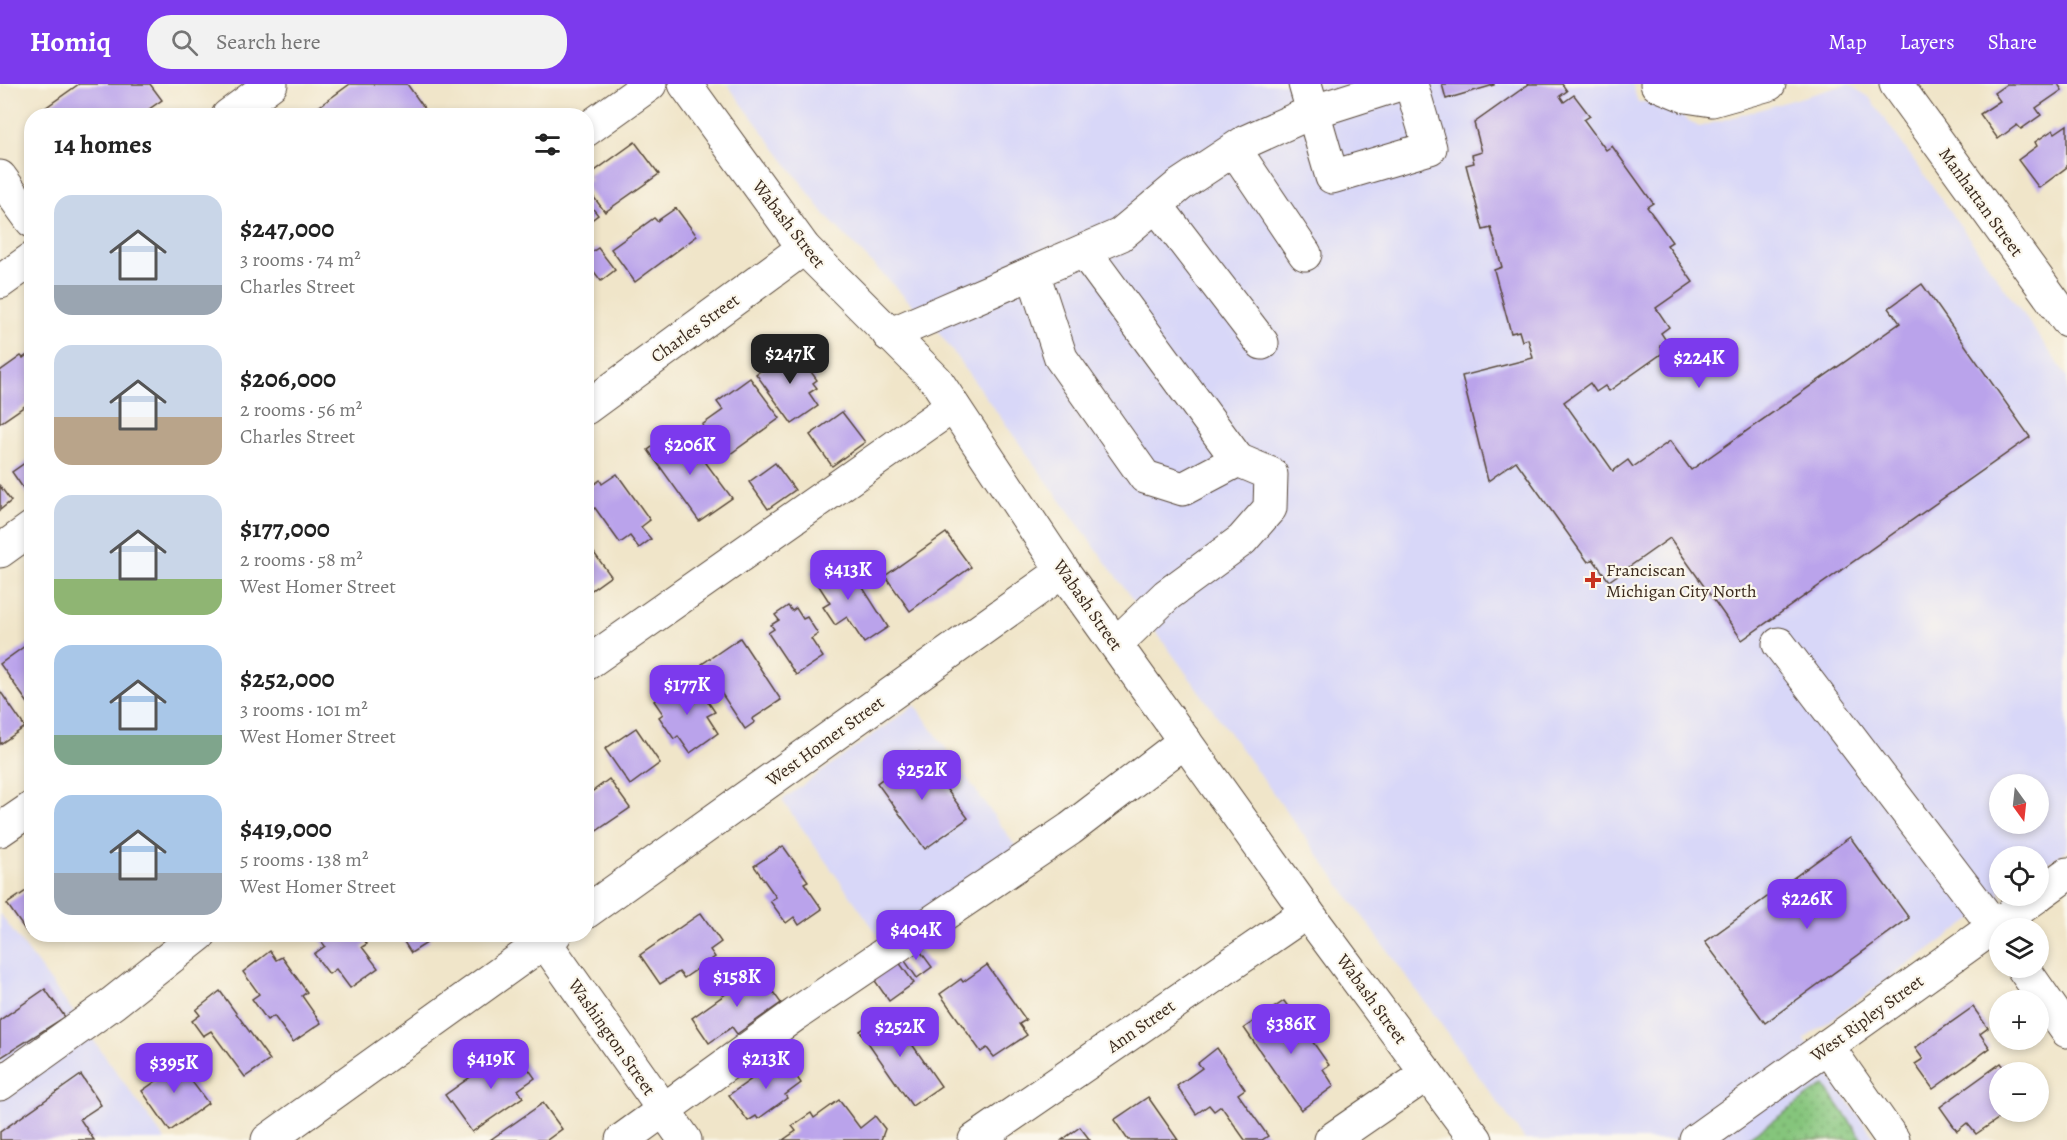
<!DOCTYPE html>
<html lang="en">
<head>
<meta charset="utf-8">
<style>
  :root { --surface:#fff; --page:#f2f2f2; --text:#222; --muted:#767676; --accent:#7c3aed }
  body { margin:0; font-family:Alegreya,serif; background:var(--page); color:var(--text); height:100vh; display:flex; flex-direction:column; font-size:22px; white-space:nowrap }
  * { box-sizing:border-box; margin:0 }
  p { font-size:20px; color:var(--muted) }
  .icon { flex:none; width:33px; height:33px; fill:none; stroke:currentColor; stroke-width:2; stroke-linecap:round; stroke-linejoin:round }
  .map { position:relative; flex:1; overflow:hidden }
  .side { position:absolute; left:24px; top:24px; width:570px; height:834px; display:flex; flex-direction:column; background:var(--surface); border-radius:24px; box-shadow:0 3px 9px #0003 }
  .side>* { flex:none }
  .needle { width:39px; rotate:165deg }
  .fabs { position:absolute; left:1989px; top:690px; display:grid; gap:12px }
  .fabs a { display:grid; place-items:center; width:60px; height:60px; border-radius:50%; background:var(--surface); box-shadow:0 3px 9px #0003; font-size:30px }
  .price { position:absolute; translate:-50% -51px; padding:0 14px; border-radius:12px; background:var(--accent); color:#fff; font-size:20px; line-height:39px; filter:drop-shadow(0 2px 3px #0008) }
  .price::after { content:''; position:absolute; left:50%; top:36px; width:18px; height:14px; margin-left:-9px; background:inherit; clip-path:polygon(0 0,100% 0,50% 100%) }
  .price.selected { background:#222; color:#fff }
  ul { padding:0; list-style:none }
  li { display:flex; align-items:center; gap:18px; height:150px; padding:0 30px }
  li span { display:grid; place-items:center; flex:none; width:168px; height:120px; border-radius:18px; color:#555 }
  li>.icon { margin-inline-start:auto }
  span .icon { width:72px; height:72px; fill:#fffc; stroke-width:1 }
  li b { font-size:26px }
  h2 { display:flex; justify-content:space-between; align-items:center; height:72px; padding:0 30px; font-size:26px }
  header { display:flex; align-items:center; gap:36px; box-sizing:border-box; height:84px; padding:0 30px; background:var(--accent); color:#fff }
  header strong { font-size:28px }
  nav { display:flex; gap:33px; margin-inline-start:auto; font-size:21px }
  .search { width:420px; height:54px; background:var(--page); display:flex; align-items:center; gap:15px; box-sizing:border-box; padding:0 21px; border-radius:24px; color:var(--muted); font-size:22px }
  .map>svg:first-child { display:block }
  .built { fill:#d8d7f8; fill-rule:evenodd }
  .green { fill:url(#green-dots); stroke:#60784d; stroke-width:1.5 }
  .building { fill:#baa3eb }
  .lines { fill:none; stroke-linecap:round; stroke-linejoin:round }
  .minor-casing { stroke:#564638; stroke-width:35 }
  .minor { stroke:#fff; stroke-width:33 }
  .poi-dot { fill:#c8321e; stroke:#fbf7ec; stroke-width:2 }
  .labels { text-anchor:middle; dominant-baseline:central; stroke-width:4.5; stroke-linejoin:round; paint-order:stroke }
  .street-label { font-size:18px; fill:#3b2a1e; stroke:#fbf7ec }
  .poi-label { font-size:18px; fill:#3b2a1e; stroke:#fbf7ec; text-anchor:start }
</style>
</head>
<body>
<header>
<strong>Homiq</strong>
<div class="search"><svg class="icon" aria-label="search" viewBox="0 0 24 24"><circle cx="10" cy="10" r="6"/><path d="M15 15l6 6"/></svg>Search here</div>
<nav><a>Map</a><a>Layers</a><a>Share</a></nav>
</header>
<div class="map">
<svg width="2067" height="1056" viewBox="0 0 2067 1056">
  <defs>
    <pattern id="green-dots" width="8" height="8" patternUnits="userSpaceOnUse" patternTransform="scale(1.5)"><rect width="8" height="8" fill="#85c57c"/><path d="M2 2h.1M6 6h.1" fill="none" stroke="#6ea065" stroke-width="1.8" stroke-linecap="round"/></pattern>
  </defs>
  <rect width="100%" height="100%" fill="#fbf7ec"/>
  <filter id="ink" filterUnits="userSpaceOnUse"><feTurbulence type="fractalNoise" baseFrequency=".0167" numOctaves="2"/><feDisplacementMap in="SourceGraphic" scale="12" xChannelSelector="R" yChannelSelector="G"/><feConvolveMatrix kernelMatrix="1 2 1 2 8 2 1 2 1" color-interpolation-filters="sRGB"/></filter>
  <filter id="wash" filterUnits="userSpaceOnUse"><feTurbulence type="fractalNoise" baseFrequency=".008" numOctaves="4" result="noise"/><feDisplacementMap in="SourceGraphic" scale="24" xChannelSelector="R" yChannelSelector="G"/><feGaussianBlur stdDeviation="1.35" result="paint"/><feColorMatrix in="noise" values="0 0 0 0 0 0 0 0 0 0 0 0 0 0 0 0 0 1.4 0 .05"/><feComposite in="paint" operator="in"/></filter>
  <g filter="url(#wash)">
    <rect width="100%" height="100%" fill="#f0e5c9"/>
    <g class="built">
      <path d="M 727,0 L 1632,0 L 1638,18 L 1659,18 L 1699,43 L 1848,0 L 1869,13 L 2067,292 L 2067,766 L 2039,786 L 2038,772 L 2000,772 L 2000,812 L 2004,812 L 1804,955 L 1876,1056 L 1525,1056 L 937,246 L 826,132 ZM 2000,700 L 2038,700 L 2038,740 L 2000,740 Z"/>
      <polygon points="915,621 1019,767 886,862 782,716"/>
      <polygon points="0,830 74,929 165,1056 0,1056"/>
    </g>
    <polygon class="green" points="1824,1001 1863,1056 1745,1056"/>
    <g id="blocks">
      <g class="building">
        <polygon points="79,0 150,0 162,16 139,32 40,32 38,29"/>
        <polygon points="350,0 407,0 430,32 306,32"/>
        <polygon points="1442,0 1494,0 1494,1 1446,15"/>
        <polygon points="1529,0 1562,0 1567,7 1560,12 1564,18 1574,11 1590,32 1584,36 1606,66 1612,62 1653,119 1647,123 1672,158 1667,161 1693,198 1656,224 1669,243 1661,249 1667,258 1660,262 1664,268 1609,307 1605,302 1596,308 1590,299 1564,318 1613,387 1628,376 1633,383 1670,357 1691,386 1900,239 1889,224 1922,200 2030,353 1742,556 1670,454 1609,497 1593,475 1588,478 1516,377 1488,397 1462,292 1533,274 1528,255 1522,257 1519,247 1511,249 1494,186 1502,183 1491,144 1483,146 1466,81 1474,79 1472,71 1482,68 1474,39"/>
        <polygon points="2007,0 2058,0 2062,6 2036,24 2041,31 2021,45 2017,41 1998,55 1980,30 2000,17 1994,9"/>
        <polygon points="2067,41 2067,83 2039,104 2018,76 2037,62 2035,58 2053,46 2055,49"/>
        <polygon points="635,58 659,90 605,128 586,103 586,99 591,96 588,92"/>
        <polygon points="586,116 598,131 586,140"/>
        <polygon points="676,124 697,152 635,198 611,165 654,134 657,137"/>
        <polygon points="598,164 615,186 601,197 586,177 586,172"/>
        <polygon points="796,267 817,296 813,299 817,304 809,309 818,322 792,340 756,290 786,268 789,272"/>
        <polygon points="30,269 32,317 0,339 0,287 21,272 23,274"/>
        <polygon points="750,294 780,334 726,373 702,341 723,326 717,318"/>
        <polygon points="842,328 865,358 832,382 810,351"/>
        <polygon points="672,349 681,361 689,356 732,414 699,437 648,366"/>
        <polygon points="32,374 32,417 12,388"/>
        <polygon points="775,379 795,406 768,425 749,398"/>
        <polygon points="617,390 650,436 641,443 651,455 639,464 630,452 620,459 595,424 591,426 586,420 586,406 600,396 602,400"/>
        <polygon points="0,402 11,417 0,426"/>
        <polygon points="946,449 971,483 910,527 885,492"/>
        <polygon points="586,458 611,492 586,510"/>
        <polygon points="833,473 853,504 860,499 888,543 864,559 847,533 835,541 823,523 830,519 810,488"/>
        <polygon points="788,522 792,527 796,524 803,535 807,533 818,550 811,555 823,573 796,591 768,549 774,545 771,541 779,536 775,531"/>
        <polygon points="740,554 781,616 752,635 755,638 745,645 702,580"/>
        <polygon points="32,557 32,620 30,622 0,580"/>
        <polygon points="684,597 693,611 700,606 715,628 707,632 718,649 690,669 678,652 674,655 659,633 663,630 654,617"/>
        <polygon points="0,607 25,643 0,660"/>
        <polygon points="636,644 660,679 630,701 605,665"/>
        <polygon points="919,668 968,734 925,765 877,699"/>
        <polygon points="609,695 630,724 592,750 586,744 586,702 588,701 593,707"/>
        <polygon points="1850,753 1909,834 1765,939 1705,858"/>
        <polygon points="783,762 808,797 804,799 822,825 799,841 794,833 786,839 770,817 776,813 754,782"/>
        <polygon points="32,803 32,848 28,850 7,820"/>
        <polygon points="701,829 721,858 710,866 715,873 684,894 679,888 660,900 640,871"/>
        <polygon points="316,850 360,850 367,860 362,863 378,884 350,904 336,885 329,890 314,870 325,862"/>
        <polygon points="399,850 430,850 427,853 430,857 411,869"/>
        <polygon points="915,860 932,883 917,894 900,870"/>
        <polygon points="270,867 276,876 282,873 307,908 302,912 321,939 293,958 274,932 267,936 252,915 259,910 243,888"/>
        <polygon points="896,874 914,899 889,917 871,891"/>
        <polygon points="987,881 1026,936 1019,940 1027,951 994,973 987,964 981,968 940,910 961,895 963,898"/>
        <polygon points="758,887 781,919 737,950 732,943 709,959 692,934"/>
        <polygon points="45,905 65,933 0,974 0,936"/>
        <polygon points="220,907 270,976 245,993 211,947 203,952 192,937 200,931 196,926"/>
        <polygon points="1284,917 1329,981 1323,985 1334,1002 1301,1026 1244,944"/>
        <polygon points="1973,923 1988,944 1980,950 1990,964 1933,1005 1915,980 1923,975 1915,964"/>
        <polygon points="889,927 941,1002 912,1022 860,947"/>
        <polygon points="513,963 535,994 518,1006 523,1013 472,1048 445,1011"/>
        <polygon points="1217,964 1245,1005 1238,1010 1268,1052 1262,1056 1245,1056 1221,1022 1214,1027 1209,1021 1196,1030 1177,1002 1202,984 1198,979"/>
        <polygon points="173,972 208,1019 170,1047 142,1007 156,997 150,988"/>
        <polygon points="783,973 801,999 785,1011 787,1014 758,1035 756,1032 748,1037 729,1011"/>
        <polygon points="2001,979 2008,988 2000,988 2000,1028 2008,1028 1976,1050 1967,1039 1957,1047 1940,1023"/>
        <polygon points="81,991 101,1021 80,1035 94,1056 0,1056 0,1048"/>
        <polygon points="1148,1013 1178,1056 1128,1056 1114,1036"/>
        <polygon points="839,1016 860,1044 875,1032 885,1045 881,1056 783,1056 796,1047 792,1042 811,1029 814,1034"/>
        <polygon points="543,1019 562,1045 547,1056 490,1056"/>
        <polygon points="1080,1043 1090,1056 1062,1056"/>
      </g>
    </g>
  </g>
  <g filter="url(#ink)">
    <use href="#blocks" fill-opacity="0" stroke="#564638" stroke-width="1.5"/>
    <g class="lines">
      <g class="minor-casing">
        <g id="minor">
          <polyline points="685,0 804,164 936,296 1063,487 1307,828 1476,1056"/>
          <polyline points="1305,0 1332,93 1430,64 1411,0"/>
          <polyline points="1657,0 1686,12 1712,16 1769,0"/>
          <polyline points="1896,0 2067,236"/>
          <polyline points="228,32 271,0"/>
          <polyline points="586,46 650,0"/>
          <polyline points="1235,66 1305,170"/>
          <polyline points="0,93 32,137"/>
          <polyline points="1156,121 1262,259"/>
          <polyline points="1084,167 1238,376"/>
          <polyline points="1033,189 1061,274 1145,393 1183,405 1238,376 1271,390 1270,424 1242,456 1167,511 1116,560"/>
          <polyline points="0,198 32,175"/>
          <polyline points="889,251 1120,151 1180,101 1245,58 1312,28 1400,0"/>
          <polyline points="586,324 804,164"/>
          <polyline points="0,467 32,444"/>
          <polyline points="1779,560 2000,850"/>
          <polyline points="586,580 953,322"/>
          <polyline points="0,746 32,724"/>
          <polyline points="2038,811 2067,790"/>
          <polyline points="586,828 1063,487"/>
          <polyline points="539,850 685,1056"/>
          <polyline points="2023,884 2067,947"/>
          <polyline points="1827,962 1893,1056"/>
          <polyline points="0,1000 113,919 200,850"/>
          <polyline points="268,1056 555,850"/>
          <polyline points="622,1056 796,930 1070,745 1185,657"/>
          <polyline points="975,1056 1307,828"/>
          <polyline points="1331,1056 1427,990"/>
          <polyline points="1696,1056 2037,812"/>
        </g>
      </g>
      <use href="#minor" class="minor"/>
    </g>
  </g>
  <path class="poi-dot" d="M1590 487h6v6h6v6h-6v6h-6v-6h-6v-6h6z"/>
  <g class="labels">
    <g class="street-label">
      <text transform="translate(1981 118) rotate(54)">Manhattan Street</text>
      <text transform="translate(789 140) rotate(52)">Wabash Street</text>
      <text transform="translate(695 244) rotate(-36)">Charles Street</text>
      <text transform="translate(1088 521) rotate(55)">Wabash Street</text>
      <text transform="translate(825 657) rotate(-36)">West Homer Street</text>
      <text transform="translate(1372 915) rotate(54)">Wabash Street</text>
      <text transform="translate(1867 934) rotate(-36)">West Ripley Street</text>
      <text transform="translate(1141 942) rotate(-35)">Ann Street</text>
      <text transform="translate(612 953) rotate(55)">Washington Street</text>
    </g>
    <g class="poi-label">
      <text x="1606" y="486">Franciscan<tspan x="1606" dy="21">Michigan City North</tspan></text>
    </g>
  </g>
</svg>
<div class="fabs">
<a><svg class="needle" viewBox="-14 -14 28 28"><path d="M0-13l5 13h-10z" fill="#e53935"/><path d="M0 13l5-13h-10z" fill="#767676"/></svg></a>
<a><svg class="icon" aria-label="locate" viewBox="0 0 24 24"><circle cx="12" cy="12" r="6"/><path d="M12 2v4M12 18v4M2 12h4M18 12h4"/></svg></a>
<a><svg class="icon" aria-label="layers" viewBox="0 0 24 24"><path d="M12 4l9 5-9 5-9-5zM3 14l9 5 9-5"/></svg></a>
<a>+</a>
<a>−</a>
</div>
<b class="price selected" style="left:790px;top:301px">$247K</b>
<b class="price" style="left:1699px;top:305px">$224K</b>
<b class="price" style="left:690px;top:392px">$206K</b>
<b class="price" style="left:848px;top:517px">$413K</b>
<b class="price" style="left:687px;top:632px">$177K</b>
<b class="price" style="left:922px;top:717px">$252K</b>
<b class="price" style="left:1807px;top:846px">$226K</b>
<b class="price" style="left:916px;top:877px">$404K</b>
<b class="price" style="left:737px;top:924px">$158K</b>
<b class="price" style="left:1291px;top:971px">$386K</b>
<b class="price" style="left:900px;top:974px">$252K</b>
<b class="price" style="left:491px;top:1006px">$419K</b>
<b class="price" style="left:766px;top:1006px">$213K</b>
<b class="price" style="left:174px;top:1010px">$395K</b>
<section class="side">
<h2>14 homes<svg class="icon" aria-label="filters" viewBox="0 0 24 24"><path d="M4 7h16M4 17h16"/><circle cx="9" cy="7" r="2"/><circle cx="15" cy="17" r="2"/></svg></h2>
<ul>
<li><span style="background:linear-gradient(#c9d6e8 75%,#9aa5b1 0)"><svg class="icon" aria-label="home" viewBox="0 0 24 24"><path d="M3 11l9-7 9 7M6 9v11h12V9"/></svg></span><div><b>$247,000</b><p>3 rooms · 74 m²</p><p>Charles Street</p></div></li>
<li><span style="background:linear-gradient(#c9d6e8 60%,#b9a48a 0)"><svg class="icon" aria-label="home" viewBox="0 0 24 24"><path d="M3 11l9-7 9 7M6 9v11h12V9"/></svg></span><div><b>$206,000</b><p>2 rooms · 56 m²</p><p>Charles Street</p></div></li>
<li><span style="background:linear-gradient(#c9d6e8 70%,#8fb573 0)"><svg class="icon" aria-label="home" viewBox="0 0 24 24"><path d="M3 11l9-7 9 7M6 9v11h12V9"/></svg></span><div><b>$177,000</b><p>2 rooms · 58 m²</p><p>West Homer Street</p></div></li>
<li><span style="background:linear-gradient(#a9c7e8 75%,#7fa58c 0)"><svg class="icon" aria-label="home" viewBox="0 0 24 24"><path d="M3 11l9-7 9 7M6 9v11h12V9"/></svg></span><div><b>$252,000</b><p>3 rooms · 101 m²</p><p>West Homer Street</p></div></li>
<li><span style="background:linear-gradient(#a9c7e8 65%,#9aa5b1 0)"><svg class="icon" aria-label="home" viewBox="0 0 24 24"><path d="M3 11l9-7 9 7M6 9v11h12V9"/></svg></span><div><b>$419,000</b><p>5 rooms · 138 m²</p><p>West Homer Street</p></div></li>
</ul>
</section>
</div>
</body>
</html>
